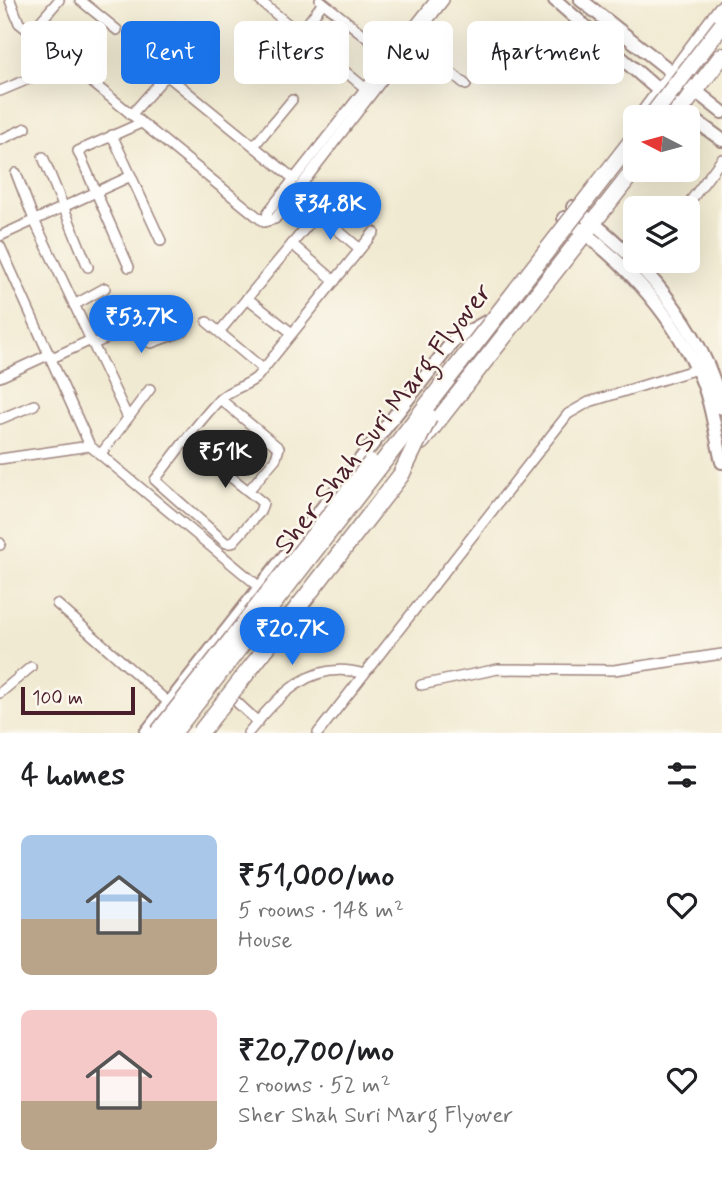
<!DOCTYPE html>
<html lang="en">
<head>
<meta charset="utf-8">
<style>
  :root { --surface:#fff; --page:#f2f2f2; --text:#202124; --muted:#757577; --accent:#1a73e8 }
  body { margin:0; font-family:Mynerve,sans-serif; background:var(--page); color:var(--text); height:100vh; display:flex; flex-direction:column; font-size:26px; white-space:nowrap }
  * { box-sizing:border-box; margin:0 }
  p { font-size:23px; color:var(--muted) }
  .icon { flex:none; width:38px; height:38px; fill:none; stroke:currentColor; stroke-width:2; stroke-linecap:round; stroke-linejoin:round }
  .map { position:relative; height:733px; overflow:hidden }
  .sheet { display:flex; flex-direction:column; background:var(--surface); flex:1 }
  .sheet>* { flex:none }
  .hud { position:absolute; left:21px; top:21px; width:681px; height:63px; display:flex; gap:14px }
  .needle { width:46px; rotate:276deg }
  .controls { position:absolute; left:623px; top:105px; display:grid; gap:14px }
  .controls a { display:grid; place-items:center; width:77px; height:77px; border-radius:10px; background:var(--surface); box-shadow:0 7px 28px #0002; font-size:35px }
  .scale { position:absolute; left:21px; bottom:18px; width:114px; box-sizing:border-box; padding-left:7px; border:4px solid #4a1f2b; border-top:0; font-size:19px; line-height:24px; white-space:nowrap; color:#4a1f2b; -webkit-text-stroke:5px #fbf7ec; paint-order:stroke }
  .price { position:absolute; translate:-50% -60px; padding:0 16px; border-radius:24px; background:var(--accent); color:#fff; font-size:23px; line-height:46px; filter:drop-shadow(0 2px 4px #0008) }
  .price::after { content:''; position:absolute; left:50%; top:42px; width:21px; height:16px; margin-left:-10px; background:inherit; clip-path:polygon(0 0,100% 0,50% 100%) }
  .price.active { background:#222; color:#fff }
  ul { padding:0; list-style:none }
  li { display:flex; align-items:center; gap:21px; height:175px; padding:0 21px }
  li span { display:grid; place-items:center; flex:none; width:196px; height:140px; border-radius:10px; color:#555 }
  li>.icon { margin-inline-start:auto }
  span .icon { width:84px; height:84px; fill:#fffc; stroke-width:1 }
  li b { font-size:30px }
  h2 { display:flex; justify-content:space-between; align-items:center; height:84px; padding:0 21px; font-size:30px }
  .tag { padding:0 24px; border-radius:10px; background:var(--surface); box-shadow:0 7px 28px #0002; font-size:24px; line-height:63px }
  .tag.active { background:var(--accent); color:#fff }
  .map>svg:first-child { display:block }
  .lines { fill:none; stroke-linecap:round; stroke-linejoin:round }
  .street-casing { stroke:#9e847e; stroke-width:12 }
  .secondary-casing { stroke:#9e847e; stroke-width:16 }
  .highway-casing { stroke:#9e847e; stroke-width:19 }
  .street { stroke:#fff; stroke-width:9 }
  .secondary { stroke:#fff; stroke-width:12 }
  .highway { stroke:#fff; stroke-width:16 }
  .highway-bridge-casing { stroke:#9e847e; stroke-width:19; stroke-linecap:butt }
  .highway-bridge { stroke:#fff; stroke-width:16 }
  .labels { text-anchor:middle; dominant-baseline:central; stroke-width:5; stroke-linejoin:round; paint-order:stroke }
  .street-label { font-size:28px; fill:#4a1f2b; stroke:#fbf7ec }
</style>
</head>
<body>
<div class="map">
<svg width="722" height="733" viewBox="0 0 722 733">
  <rect width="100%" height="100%" fill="#fbf7ec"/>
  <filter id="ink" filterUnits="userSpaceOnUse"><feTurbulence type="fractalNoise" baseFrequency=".0143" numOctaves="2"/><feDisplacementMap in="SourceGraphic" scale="14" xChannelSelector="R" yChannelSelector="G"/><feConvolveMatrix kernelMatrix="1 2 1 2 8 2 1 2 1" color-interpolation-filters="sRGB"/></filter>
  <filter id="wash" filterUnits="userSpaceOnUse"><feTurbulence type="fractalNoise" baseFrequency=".00686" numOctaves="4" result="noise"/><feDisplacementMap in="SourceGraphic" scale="28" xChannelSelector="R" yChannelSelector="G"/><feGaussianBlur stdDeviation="1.57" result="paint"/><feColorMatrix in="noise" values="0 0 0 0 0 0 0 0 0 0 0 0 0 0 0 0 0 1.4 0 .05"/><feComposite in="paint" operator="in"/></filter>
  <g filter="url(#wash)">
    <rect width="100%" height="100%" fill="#f1ead2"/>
  </g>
  <g filter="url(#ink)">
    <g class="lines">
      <g class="street-casing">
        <g id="street">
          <polyline points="10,0 19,23 264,222 275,219 444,0"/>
          <polyline points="80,0 117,30"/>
          <polyline points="259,0 371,93"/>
          <polyline points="320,0 391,57"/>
          <polyline points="31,32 59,0"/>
          <polyline points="300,33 323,3"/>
          <polyline points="409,37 466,85"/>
          <polyline points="0,91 31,78"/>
          <polyline points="131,115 163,79 169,77 294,179"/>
          <polyline points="112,135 161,241"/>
          <polyline points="0,140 26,128"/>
          <polyline points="254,146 292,100"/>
          <polyline points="43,157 88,267"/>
          <polyline points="16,173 34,220 128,418"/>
          <polyline points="685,208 722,159"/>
          <polyline points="318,213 360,249"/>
          <polyline points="266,221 268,212 435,0"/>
          <polyline points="0,236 131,176"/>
          <polyline points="292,244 335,281"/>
          <polyline points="0,246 90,446 262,589"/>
          <polyline points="129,267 78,151 141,123"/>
          <polyline points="247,298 292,333"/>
          <polyline points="74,305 105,288"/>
          <polyline points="207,322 263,369"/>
          <polyline points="220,331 331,197"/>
          <polyline points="93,344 135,327 141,328 146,341 151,343 184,331"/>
          <polyline points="52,358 91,340"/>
          <polyline points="0,377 50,354"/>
          <polyline points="220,399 279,448 276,458 249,490"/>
          <polyline points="0,419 34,405"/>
          <path d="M 186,441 L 263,503 L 260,512 L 232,543 L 226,543 L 155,480 C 176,453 196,424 220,399 C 231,388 246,387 257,377 L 374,232"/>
          <polyline points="101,454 150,389"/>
          <polyline points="0,459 90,446"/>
          <polyline points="0,543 0,545"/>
          <polyline points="57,604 169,703"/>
          <polyline points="421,685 498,669 614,670 722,654"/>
          <polyline points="0,693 31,667"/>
          <polyline points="228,694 258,722"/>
          <path d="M 248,733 C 279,696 311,658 364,674"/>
          <polyline points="318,733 568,414 589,402 697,369"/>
        </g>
      </g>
      <g class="secondary-casing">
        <g id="secondary">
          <polyline points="555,0 681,110 722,140"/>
          <polyline points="581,0 722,112"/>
          <path d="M 573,207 C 640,257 702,325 722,408"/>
          <path d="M 564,218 C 619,256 668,308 697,369 C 711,397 715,432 722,462"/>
          <polyline points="146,733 454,340 486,322"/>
        </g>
      </g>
      <g class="highway-casing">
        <g id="highway">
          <polyline points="642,117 722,9"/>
          <polyline points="675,117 722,56"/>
          <polyline points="421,442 635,169"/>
        </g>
      </g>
      <use href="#street" class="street"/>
      <use href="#secondary" class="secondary"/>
      <use href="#highway" class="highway"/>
      <g class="highway-bridge-casing">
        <g id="highway-bridge">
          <polyline points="651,117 722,25"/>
          <polyline points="158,733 371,463"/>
          <polyline points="173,733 635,137"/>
          <polyline points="200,733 401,475 429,417"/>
        </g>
      </g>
      <use href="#highway-bridge" class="highway-bridge"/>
    </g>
  </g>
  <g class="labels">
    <g class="street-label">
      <text transform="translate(384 419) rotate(-52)">Sher Shah Suri Marg Flyover</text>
    </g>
  </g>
</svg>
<div class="controls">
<a><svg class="needle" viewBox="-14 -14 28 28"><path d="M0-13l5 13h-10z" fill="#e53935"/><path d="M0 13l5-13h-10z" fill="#757577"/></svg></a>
<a><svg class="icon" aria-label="layers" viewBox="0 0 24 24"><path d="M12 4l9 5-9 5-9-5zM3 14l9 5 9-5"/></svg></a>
</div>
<div class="scale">100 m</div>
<b class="price" style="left:330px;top:242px">₹34.8K</b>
<b class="price" style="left:141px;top:355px">₹53.7K</b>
<b class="price active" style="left:225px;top:490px">₹51K</b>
<b class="price" style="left:292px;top:667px">₹20.7K</b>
<div class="hud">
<a class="tag">Buy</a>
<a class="tag active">Rent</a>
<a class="tag">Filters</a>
<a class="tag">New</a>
<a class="tag">Apartment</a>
</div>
</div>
<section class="sheet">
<h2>4 homes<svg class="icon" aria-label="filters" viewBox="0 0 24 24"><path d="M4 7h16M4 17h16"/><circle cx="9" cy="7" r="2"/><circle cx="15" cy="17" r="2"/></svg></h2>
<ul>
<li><span style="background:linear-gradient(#a9c7e8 60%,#b9a48a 0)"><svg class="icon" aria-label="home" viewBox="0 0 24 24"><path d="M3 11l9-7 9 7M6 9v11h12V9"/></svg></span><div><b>₹51,000/mo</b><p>5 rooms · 148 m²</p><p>House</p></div><svg class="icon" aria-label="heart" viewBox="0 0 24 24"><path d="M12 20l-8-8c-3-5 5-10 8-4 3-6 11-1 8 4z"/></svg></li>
<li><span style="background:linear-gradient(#f6c9c9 65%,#b9a48a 0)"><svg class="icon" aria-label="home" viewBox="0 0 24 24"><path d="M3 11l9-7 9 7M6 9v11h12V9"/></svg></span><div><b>₹20,700/mo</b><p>2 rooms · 52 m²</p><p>Sher Shah Suri Marg Flyover</p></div><svg class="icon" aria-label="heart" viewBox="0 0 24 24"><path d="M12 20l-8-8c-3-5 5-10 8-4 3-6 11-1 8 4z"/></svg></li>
</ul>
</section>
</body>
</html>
